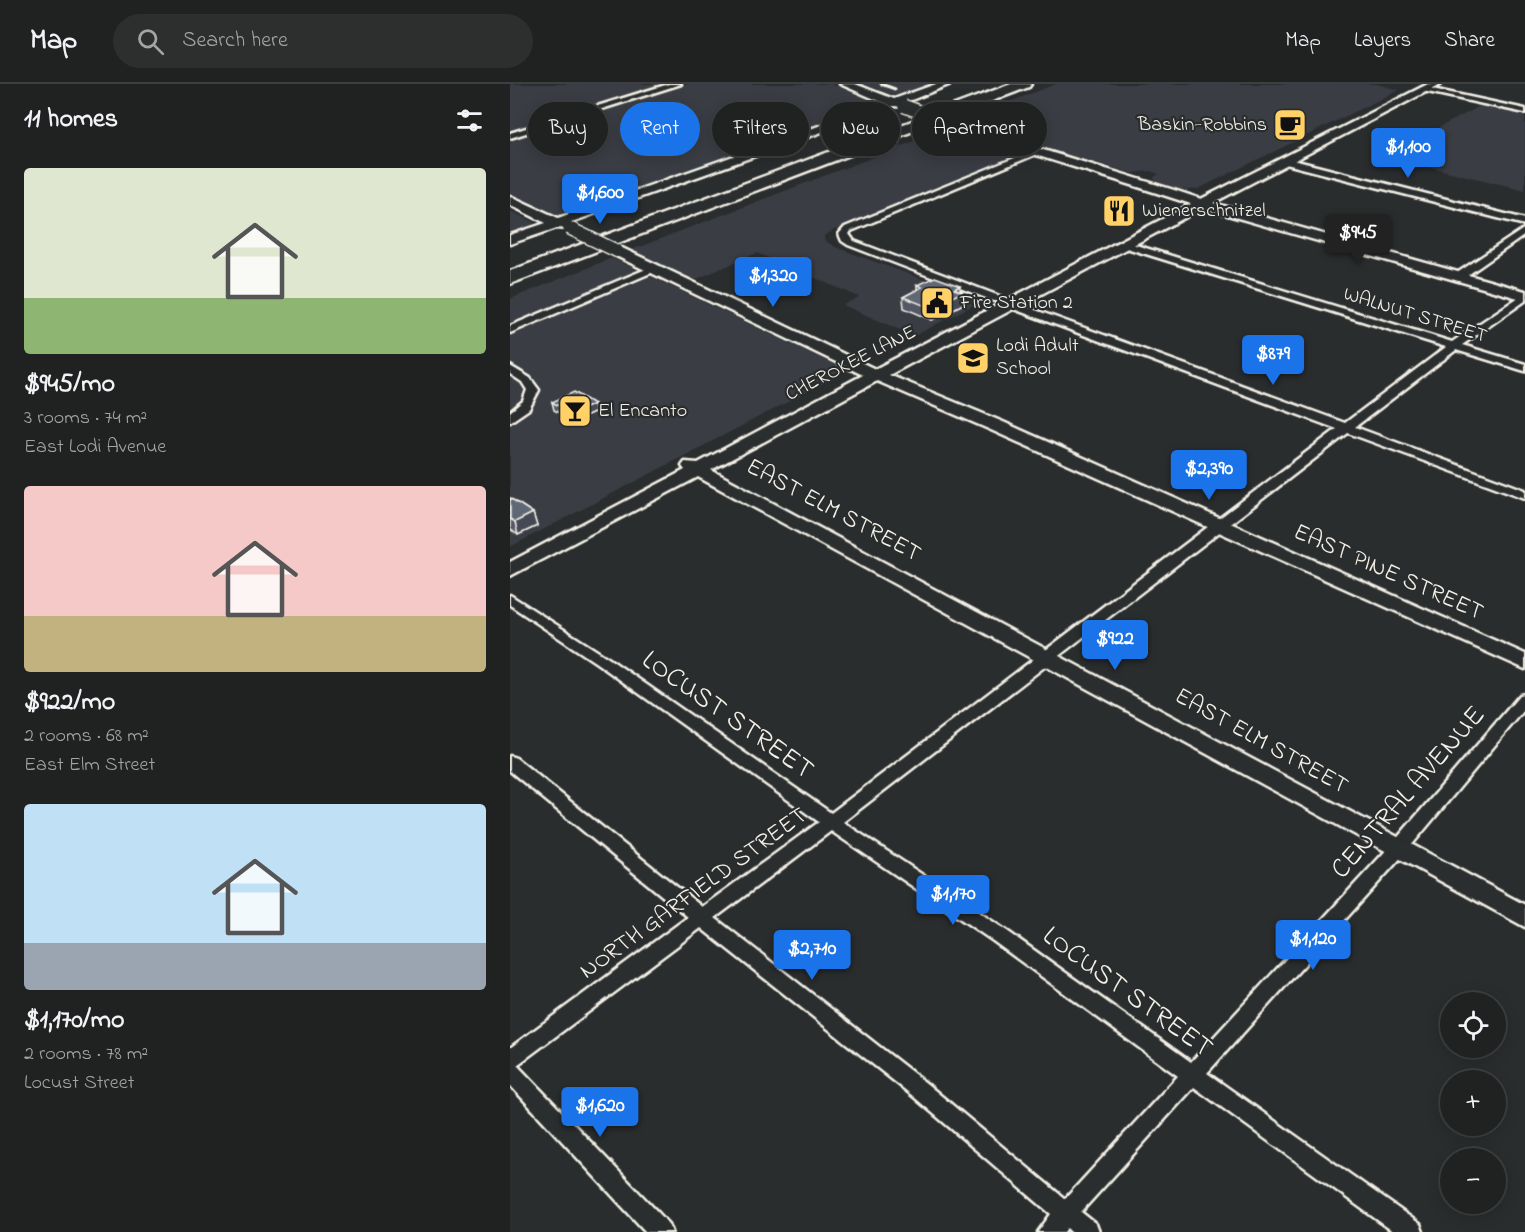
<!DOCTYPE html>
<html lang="en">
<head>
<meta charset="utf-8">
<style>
  :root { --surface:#202222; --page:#2d2f2f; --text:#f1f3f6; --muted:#a2a4a5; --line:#3d3f40; --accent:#1a73e8 }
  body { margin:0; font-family:"Indie Flower",sans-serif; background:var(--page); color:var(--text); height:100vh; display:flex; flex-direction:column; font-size:22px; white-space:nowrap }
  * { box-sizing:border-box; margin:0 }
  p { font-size:20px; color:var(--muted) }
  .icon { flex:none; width:33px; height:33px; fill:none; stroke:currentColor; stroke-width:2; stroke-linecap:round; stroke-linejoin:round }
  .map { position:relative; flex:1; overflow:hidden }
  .panel { display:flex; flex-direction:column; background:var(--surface); width:510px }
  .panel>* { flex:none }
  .banner { position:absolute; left:18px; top:18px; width:570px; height:54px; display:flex; gap:12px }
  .tools { position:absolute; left:930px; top:908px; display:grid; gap:12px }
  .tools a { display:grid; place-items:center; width:66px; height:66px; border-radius:50%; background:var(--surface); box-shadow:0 3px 15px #0003,0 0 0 2px var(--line); font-size:30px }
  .price { position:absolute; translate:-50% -51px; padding:0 14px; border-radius:6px; background:var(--accent); color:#fff; font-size:20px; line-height:39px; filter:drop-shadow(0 2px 3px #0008) }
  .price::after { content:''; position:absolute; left:50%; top:36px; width:18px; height:14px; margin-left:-9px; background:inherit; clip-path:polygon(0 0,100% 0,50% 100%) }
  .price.current { background:#222; color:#fff }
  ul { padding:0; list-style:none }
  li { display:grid; align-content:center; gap:12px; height:318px; padding:0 24px }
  li span { display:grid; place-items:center; height:186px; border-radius:6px; color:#555 }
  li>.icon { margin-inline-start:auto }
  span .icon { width:108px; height:108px; fill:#fffc; stroke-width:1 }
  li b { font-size:26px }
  h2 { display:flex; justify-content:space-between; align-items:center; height:72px; padding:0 24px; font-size:26px }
  .pill { padding:0 21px; border-radius:27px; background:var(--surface); box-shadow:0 3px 15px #0003,0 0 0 2px var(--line); font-size:21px; line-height:54px }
  .pill.current { background:var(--accent); color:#fff }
  header { display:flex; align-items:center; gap:36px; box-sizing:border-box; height:84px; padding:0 30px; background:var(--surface); border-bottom:2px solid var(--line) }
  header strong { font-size:28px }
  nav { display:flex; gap:33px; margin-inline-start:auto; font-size:21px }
  .search { width:420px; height:54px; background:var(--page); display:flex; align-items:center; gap:15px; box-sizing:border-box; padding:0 21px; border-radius:33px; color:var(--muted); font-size:22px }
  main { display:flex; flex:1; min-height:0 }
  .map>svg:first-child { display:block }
  .built { fill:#3a3e44 }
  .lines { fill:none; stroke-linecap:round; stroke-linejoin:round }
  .street-casing { stroke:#f4f1e8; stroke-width:5 }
  .secondary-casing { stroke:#f4f1e8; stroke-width:5 }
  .highway-casing { stroke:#f4f1e8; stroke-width:5 }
  .street { fill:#2a2d2e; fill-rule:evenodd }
  .secondary { fill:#2a2d2e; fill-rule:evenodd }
  .highway { fill:#2a2d2e; fill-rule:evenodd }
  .rail { stroke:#f4f1e8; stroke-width:3 }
  .secondary-bridge-casing { stroke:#f4f1e8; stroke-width:15; stroke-linecap:butt }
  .secondary-bridge { stroke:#2a2d2e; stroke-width:12 }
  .wall { fill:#535965; stroke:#f4f1e8; stroke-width:1.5 }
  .shaded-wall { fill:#444853; stroke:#f4f1e8; stroke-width:1.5 }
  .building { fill:#616776; stroke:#f4f1e8; stroke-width:1.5 }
  .labels { text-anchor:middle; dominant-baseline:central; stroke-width:4.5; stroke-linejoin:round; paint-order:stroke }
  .far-poi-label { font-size:20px; fill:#f4f1e8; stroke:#2a2d2e; text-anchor:start }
  .far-street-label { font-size:20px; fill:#f4f1e8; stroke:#2a2d2e }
  .street-label { font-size:24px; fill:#f4f1e8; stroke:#2a2d2e }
  .near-street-label { font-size:28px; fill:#f4f1e8; stroke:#2a2d2e }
</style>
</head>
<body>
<header>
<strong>Map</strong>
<div class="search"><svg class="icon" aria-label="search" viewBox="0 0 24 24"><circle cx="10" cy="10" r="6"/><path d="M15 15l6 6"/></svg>Search here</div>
<nav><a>Map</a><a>Layers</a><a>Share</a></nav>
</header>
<main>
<section class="panel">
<h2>11 homes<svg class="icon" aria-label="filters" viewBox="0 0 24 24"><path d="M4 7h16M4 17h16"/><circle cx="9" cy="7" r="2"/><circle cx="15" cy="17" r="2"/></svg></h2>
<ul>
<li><span style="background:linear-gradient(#dfe7d0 70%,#8fb573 0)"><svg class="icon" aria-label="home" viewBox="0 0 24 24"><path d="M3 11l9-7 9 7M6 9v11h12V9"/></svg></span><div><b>$945/mo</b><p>3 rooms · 74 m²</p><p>East Lodi Avenue</p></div></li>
<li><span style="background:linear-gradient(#f6c9c9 70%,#c2b280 0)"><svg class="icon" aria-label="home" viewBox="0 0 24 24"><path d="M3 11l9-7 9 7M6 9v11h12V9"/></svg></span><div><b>$922/mo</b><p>2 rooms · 68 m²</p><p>East Elm Street</p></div></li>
<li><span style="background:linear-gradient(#bfe0f5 75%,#9aa5b1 0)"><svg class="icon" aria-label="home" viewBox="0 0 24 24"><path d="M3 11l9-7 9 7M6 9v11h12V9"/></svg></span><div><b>$1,170/mo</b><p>2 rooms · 78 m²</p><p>Locust Street</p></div></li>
</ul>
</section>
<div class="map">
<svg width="1015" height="1148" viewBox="0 0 1015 1148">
  <rect width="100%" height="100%" fill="#2a2d2e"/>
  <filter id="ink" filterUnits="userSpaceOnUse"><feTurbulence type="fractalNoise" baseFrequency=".0167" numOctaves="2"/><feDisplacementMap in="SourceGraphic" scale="12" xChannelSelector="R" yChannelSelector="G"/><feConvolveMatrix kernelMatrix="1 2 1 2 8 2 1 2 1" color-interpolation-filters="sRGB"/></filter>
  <g filter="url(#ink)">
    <g class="built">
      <polygon points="0,0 321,0 367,17 366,22 60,131 45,131 0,110"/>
      <polygon points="353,0 423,0 395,10 383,11"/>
      <polygon points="546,0 867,0 889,6 688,105 679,106 669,105 645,97 644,93 649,90 641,87 622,89 499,54 451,37"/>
      <polygon points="972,21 1015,30 1015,106 870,71 897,56 904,57"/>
      <polygon points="436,45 502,70 500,73 324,146 314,152 314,156 325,163 469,216 469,218 404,252 333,221 349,213 247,169 182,197 119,167"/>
      <polygon points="0,127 24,138 21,144 0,151"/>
      <polygon points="102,174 331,284 331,290 0,463 0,215"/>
    </g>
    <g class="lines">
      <g class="street-casing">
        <g id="street">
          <polygon points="159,0 171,0 0,54 0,49"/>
          <polygon points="913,3 1015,25 1015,29 913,7"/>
          <polygon points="522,67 529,69 341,147 339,150 344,157 492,213 492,217 484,217 338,161 332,157 329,150 335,143"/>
          <polygon points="775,74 1015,135 1015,141 772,79 772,75"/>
          <polygon points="1015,144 1015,151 952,195 944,195 944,191"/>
          <path d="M 610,158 L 616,158 L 942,258 L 1015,209 L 1015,217 L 952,261 L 1015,280 L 1015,287 L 946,266 L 845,343 L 1015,406 L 1015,414 L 838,349 L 333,738 L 497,847 L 681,978 L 883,759 L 1010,611 L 1015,610 L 1015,625 L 895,769 L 697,989 L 910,1140 L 913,1148 L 884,1148 L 684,1003 L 571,1128 L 586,1140 L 589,1148 L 561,1148 L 557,1144 L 554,1148 L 528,1148 L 541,1130 L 403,1012 L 191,844 L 7,981 L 159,1140 L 162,1148 L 136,1148 L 0,1001 L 0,964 L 178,833 L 0,687 L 0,672 L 6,674 L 192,823 L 309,738 L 88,580 L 0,521 L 0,511 L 98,574 L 321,729 L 827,345 L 498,223 L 498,219 L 506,219 L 835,339 L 936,263 L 610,162 ZM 321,747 L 483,857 L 668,992 L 555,1115 L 417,1000 L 205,834 Z"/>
          <polygon points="141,183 150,185 0,249 0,242"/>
          <polygon points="0,282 20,294 29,306 19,325 0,338 0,328 13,317 17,306 12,298 0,290"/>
        </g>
      </g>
      <g class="secondary-casing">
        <g id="secondary">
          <polygon points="330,0 345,0 384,15 426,0 441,0 394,19 394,23 384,22 59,139 61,142 59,145 47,144 0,160 0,151 36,139 0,121 0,112 48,134 374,19"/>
          <path d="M 918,0 L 931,0 L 703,119 L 1015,207 L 1015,216 L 693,124 L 379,291 L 493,338 L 1015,570 L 1015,585 L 481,346 L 367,297 L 201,386 L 1015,821 L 1015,843 L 188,393 L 0,492 L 0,478 L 175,386 L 172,382 L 175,378 L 188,379 L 353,291 L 102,170 L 100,167 L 102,164 L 112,164 L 365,285 L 681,120 C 600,93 519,71 439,42 L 439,38 L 447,38 C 527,66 610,88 691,115 Z"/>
        </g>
      </g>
      <g class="highway-casing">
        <polygon id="highway" points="501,0 521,0 519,3 0,200 0,187"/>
      </g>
      <use href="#street" class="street"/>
      <use href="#secondary" class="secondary"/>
      <use href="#highway" class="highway"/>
      <polyline class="rail" points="371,0 385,5"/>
      <g class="secondary-bridge-casing">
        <g id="secondary-bridge">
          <polyline points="394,22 443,40"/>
          <polyline points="59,144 107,167"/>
        </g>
      </g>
      <use href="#secondary-bridge" class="secondary-bridge"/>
    </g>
    <g class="wall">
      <polygon points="407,201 452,208 453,220 422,236 394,224 393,213 407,206"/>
      <polygon points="42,318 84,320 86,328 64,338 44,326"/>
      <polygon points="0,414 23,429 27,442 8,451 0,445"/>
    </g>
    <g class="shaded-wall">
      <polygon points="450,202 450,210 452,208 453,220 422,236 421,224 444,205"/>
      <polygon points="84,320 86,328 64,338 62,330"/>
      <polygon points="23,429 27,442 8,451 5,438"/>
    </g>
    <g class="building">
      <polygon points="425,193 450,202 444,205 452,208 421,224 393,213 412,203 407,201"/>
      <polygon points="64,308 84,320 62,330 42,318"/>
      <polygon points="0,414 23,429 5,438 0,435"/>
    </g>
  </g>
  <defs>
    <g id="cafe-square" transform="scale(1.725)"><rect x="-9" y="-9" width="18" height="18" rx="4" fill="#ffd166" stroke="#2a2d2e"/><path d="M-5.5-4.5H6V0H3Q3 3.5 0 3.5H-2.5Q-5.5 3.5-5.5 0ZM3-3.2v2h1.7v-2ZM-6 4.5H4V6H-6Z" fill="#111"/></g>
    <g id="restaurant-square" transform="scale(1.725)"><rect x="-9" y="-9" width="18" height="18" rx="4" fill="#ffd166" stroke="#2a2d2e"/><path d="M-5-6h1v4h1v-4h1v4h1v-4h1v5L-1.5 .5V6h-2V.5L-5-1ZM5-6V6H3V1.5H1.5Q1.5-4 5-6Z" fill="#111"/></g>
    <g id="civic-square" transform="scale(1.725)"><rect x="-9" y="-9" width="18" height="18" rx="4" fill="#ffd166" stroke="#2a2d2e"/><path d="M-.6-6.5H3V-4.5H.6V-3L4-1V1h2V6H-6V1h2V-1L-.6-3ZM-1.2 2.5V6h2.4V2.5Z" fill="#111"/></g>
    <g id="school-square" transform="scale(1.725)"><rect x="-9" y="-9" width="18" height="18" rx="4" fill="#ffd166" stroke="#2a2d2e"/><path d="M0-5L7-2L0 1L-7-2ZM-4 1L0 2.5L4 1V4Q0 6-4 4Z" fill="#111"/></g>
    <g id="bar-square" transform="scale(1.725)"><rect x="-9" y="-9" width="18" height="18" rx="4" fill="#ffd166" stroke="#2a2d2e"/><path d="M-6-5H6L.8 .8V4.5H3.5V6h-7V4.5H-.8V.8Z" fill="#111"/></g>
  </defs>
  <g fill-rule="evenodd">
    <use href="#cafe-square" x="780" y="41"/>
    <use href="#restaurant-square" x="609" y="127"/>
    <use href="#civic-square" x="427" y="219"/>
    <use href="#school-square" x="463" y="274"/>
    <use href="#bar-square" x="65" y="327"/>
  </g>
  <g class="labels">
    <g class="far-poi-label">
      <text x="757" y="41" text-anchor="end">Baskin-Robbins</text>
      <text x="632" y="127">Wienerschnitzel</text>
      <text x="450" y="219">Fire Station 2</text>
      <text x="486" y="262">Lodi Adult<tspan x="486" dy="23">School</tspan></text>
      <text x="88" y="327">El Encanto</text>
    </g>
    <g class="far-street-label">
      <text transform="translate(905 232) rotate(17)">WALNUT STREET</text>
      <text transform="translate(341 280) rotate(-27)">CHEROKEE LANE</text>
    </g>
    <g class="street-label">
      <text transform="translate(323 427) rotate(28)">EAST ELM STREET</text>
      <text transform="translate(878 489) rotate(24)">EAST PINE STREET</text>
      <text transform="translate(751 658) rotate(29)">EAST ELM STREET</text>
      <text transform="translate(184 810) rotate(-36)">NORTH GARFIELD STREET</text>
    </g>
    <g class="near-street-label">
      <text transform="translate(217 632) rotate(35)">LOCUST STREET</text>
      <text transform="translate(899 709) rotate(-49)">CENTRAL AVENUE</text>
      <text transform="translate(617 909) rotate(36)">LOCUST STREET</text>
    </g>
  </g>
</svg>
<div class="tools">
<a><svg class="icon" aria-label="locate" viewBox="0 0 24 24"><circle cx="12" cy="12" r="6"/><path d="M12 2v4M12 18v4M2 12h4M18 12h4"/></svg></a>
<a>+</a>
<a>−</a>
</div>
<b class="price" style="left:898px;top:95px">$1,100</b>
<b class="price" style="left:90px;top:141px">$1,600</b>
<b class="price current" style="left:848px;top:181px">$945</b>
<b class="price" style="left:263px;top:224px">$1,320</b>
<b class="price" style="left:763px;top:302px">$879</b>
<b class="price" style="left:699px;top:417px">$2,390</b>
<b class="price" style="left:605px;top:587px">$922</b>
<b class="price" style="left:443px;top:842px">$1,170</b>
<b class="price" style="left:803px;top:887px">$1,120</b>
<b class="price" style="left:302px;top:897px">$2,710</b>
<b class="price" style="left:90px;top:1054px">$1,620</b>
<div class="banner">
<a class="pill">Buy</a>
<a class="pill current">Rent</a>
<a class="pill">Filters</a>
<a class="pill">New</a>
<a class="pill">Apartment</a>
</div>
</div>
</main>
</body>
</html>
